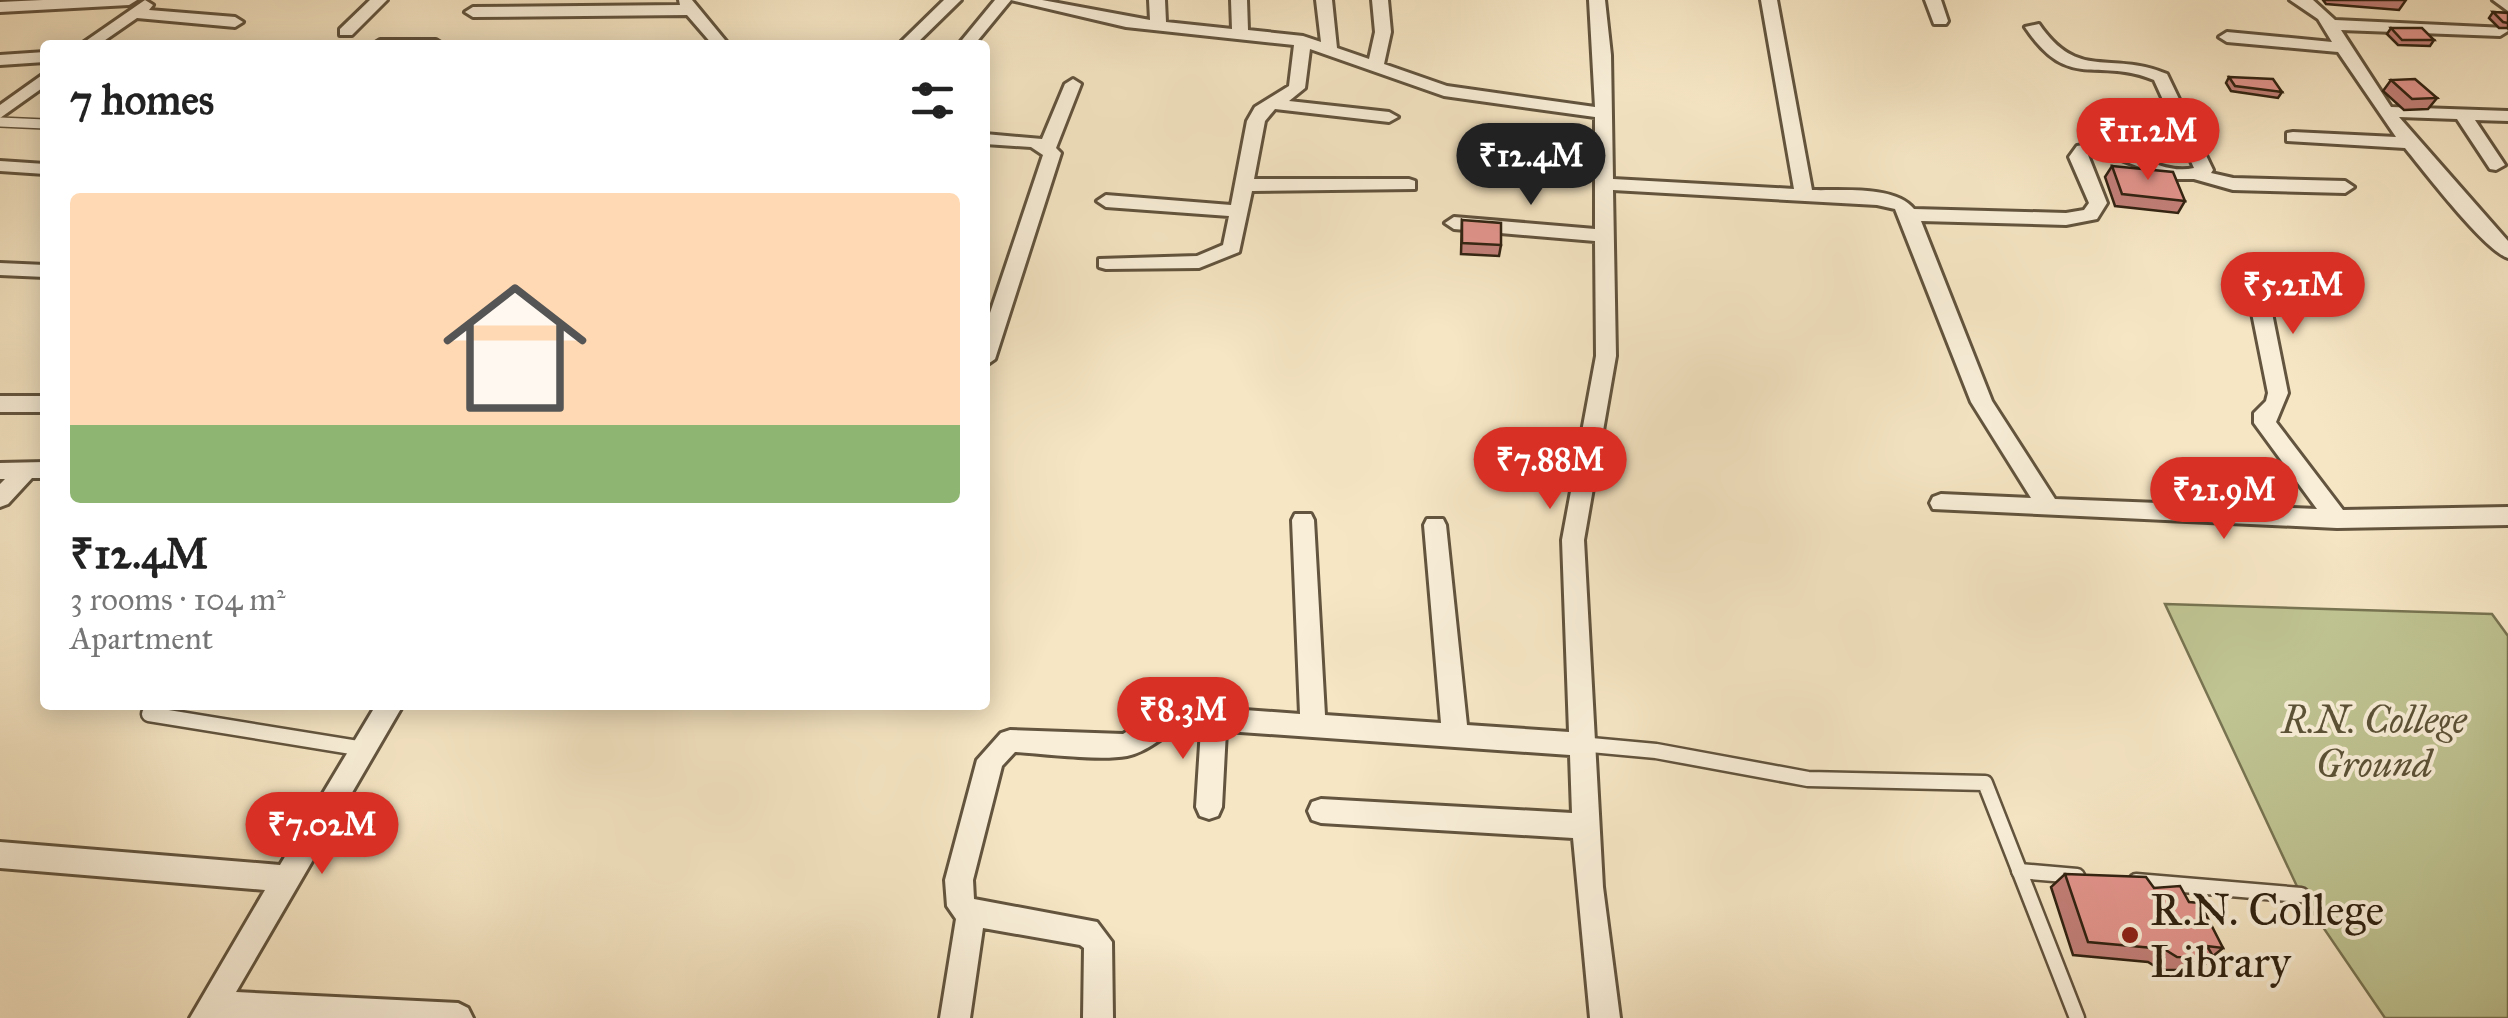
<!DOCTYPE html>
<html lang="en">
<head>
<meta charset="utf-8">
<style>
  :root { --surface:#fff; --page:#f6f6f6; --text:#222; --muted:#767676; --line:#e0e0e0; --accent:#d93025 }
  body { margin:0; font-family:"IM FELL Great Primer",serif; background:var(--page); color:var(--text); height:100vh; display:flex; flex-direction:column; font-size:38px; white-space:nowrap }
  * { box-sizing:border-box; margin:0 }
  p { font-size:32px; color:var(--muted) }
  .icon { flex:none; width:55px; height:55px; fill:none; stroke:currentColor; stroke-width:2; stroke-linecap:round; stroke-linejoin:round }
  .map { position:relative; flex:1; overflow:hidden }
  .details { position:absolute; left:40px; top:40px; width:950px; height:670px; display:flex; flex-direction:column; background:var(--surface); border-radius:10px; box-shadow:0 5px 25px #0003 }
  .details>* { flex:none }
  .price { position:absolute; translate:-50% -85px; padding:0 22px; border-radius:35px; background:var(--accent); color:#fff; font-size:32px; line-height:65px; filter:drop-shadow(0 2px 5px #0008) }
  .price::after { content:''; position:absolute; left:50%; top:60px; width:30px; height:22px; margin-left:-15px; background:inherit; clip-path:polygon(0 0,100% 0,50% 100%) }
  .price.current { background:#222; color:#fff }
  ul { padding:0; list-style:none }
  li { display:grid; align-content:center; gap:20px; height:530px; padding:0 30px }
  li+li { border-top:2px solid var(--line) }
  li span { display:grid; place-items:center; height:310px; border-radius:10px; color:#555 }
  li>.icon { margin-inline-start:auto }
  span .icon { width:180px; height:180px; fill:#fffc; stroke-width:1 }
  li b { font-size:42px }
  h2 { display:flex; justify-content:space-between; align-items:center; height:120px; padding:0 30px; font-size:42px }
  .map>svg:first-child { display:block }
  .green { fill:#bfc492; stroke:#787452; stroke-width:2.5 }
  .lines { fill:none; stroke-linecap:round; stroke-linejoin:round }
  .lane-far1-casing { stroke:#62543e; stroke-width:12 }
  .lane-casing { stroke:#62543e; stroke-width:19 }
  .street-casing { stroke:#62543e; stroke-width:6 }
  .lane-far1 { stroke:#f9efd9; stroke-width:9 }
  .lane { stroke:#f9efd9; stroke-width:14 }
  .street { fill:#f9efd9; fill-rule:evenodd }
  .wall { fill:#c38079; stroke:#312312; stroke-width:2.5 }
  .building { fill:#e3958d; stroke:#312312; stroke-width:2.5 }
  .poi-dot { fill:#8f2418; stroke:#f9efd9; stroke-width:4 }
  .labels { text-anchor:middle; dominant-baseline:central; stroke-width:8; stroke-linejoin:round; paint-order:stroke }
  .park-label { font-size:38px; font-style:italic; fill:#5c5338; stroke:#f9efd9 }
  .near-poi-label { font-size:45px; fill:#312312; stroke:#f9efd9; text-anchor:start }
</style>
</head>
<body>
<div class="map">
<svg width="2508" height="1018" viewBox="0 0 2508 1018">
  <rect width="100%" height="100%" fill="#f6e6c4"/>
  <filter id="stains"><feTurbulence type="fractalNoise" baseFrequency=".002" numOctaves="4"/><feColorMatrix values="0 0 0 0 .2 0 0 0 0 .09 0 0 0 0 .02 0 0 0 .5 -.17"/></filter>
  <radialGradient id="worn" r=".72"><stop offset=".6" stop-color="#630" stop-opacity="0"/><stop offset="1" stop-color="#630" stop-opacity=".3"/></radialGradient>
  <polygon class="green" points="2165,604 2492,614 2508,636 2508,1018 2385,1018 2301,895"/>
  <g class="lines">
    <g class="lane-far1-casing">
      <polyline id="lane-far1" points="0,122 45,124"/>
    </g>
    <g class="lane-casing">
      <g id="lane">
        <polyline points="157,705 149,714 364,749"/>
        <polyline points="1580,744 1656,751 1808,779 1985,783 2077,1018"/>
        <polyline points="2019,871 2077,876"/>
        <polyline points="2136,881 2301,895"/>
      </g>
    </g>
    <g class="street-casing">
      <g id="street">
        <polygon points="43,0 137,0 129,5 0,12 0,2"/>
        <polygon points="145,0 153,5 149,10 235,17 243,22 235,27 137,18 98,45 80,45"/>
        <polygon points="370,0 387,0 352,35 340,35 340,29"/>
        <polygon points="679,0 692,0 729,45 713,45 687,15 473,17 465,12 473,7 680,5"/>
        <polygon points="944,0 961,0 915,45 898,45"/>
        <polygon points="995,0 1011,0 974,45 958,45"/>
        <path d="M 1011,0 L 1042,0 L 1150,20 L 1149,0 L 1165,0 L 1166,22 L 1232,29 L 1231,0 L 1247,0 L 1248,30 L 1303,36 L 1321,42 L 1316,0 L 1332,0 L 1337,48 L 1369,59 L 1375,32 L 1372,0 L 1388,0 L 1391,32 L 1384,64 L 1447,86 L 1595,107 L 1589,0 L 1605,0 L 1611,55 L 1613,179 L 1794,189 L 1761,0 L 1777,0 L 1812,190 C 1841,191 1895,185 1914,209 L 2066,213 L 2084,210 L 2089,203 L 2069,157 L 2077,146 C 2122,137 2155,177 2194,168 L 2154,80 C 2096,56 2069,93 2025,27 L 2039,24 C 2079,82 2109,50 2167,74 L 2213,170 L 2211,173 L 2233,178 L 2345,181 L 2354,187 L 2345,193 L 2233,190 L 2194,179 L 2171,179 L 2111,156 L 2088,155 L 2107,203 L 2097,219 L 2066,225 L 1921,221 L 1992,401 L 2055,499 L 2317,509 L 2254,423 L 2254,413 L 2266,401 L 2268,393 L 2247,288 L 2257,282 L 2267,288 L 2288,393 L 2276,422 L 2343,510 L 2508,507 L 2508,525 L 2337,528 L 1933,509 L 1930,503 L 1933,497 L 1941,494 L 2031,498 L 1971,402 L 1895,209 L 1877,205 L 1613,190 L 1616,356 L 1584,540 L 1603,887 L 1620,1018 L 1590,1018 L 1573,838 L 1321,823 L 1312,820 L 1308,811 L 1312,802 L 1321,799 L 1572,813 L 1570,755 L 1226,731 L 1222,807 L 1218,816 L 1209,819 L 1200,816 L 1196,807 L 1201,729 C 1165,726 1156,750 1127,756 C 1100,761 1046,754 1015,752 L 1002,766 L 973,880 L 974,899 L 1097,922 L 1112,942 L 1113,1018 L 1083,1018 L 1084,948 L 1080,945 L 983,928 L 970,1018 L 940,1018 L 956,919 L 947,906 L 945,880 L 977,760 L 1001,733 L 1010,730 L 1123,734 L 1155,714 L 1189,706 L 1300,714 L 1292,520 L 1295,514 L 1311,514 L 1314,520 L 1325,715 L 1441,723 L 1424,525 L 1427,519 L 1443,519 L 1446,525 L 1467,725 L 1569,732 L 1562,540 L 1596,356 L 1595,241 L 1454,229 L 1445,223 L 1454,217 L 1595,229 L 1595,117 L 1444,96 L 1310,49 L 1305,88 L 1289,101 L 1389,112 L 1398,117 L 1389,122 L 1275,109 L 1265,121 L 1254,179 L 1409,179 L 1415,181 L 1415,189 L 1252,191 L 1239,252 L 1199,268 L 1106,269 L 1099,267 L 1099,259 L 1197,256 L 1223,245 L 1229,216 L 1106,207 L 1097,201 L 1106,195 L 1231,205 L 1247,121 L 1255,107 L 1289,86 L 1294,45 L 1126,27 Z"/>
        <polygon points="1925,0 1941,0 1948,21 1946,24 1934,24"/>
        <path d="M 2290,0 L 2313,0 L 2335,20 L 2506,28 L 2508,31 L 2500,36 L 2341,30 L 2391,107 L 2508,111 L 2508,121 L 2475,120 L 2505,165 L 2496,170 L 2490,169 L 2457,119 L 2399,117 L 2508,241 L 2508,258 C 2484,250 2424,171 2405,148 L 2287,141 L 2287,133 L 2293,132 L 2396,137 L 2338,52 L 2227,42 L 2219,37 L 2227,32 L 2332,42 L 2318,19 Z"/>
        <polygon points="2493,0 2508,0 2508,11"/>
        <polygon points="380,40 436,40 444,45 372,45"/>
        <polygon points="45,52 45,62 0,65 0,55"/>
        <polygon points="45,73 45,86 0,118 0,105"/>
        <polygon points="1073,79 1081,84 1056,148 1061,153 995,359 985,366 985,328 1043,155 1031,147 985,144 985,134 1042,139 1065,84"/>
        <polygon points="0,161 45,164 45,174 0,171"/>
        <polygon points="0,263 45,265 45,277 0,275"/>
        <rect x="0" y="396" width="45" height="16"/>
        <polygon points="45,462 45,478 32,478 8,504 0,507 0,484 5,479 0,479 0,463"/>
        <polygon points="376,705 403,705 236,992 458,1003 468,1008 473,1018 190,1018 265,890 0,868 0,842 280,865"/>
      </g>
    </g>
    <use href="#lane-far1" class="lane-far1"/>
    <use href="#lane" class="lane"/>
    <use href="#street" class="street"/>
  </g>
  <g class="wall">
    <polygon points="2323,0 2406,0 2399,10 2326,4"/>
    <polygon points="2493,12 2508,13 2508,28 2499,28 2489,18"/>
    <polygon points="2391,28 2434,40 2430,46 2398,45 2387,34"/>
    <polygon points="2229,77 2282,92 2278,98 2231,91 2226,83"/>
    <polygon points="2391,80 2437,98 2428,109 2404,110 2383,91"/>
    <polygon points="2112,166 2185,201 2178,213 2115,206 2105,177"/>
    <polygon points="1462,220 1501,245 1499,256 1461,254"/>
    <polygon points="2065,874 2154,888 2189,902 2223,948 2213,956 2214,958 2197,970 2161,970 2148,962 2073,955 2051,887"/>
  </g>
  <g class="building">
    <polygon points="2493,12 2508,13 2508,23 2503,22"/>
    <polygon points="2391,28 2422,28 2434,40 2402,40"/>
    <polygon points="2229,77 2273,79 2282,92 2235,86"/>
    <polygon points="2415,79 2437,98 2412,99 2391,80"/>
    <polygon points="2112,166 2173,172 2185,201 2122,194"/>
    <polygon points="1462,220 1501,223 1501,245 1462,243"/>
    <polygon points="2065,874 2146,877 2154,888 2180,886 2189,902 2200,903 2223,948 2207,946 2214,958 2177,957 2164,949 2088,942"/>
  </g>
  <circle class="poi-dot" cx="2130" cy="935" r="10"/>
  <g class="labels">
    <g class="park-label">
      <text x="2374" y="720">R.N. College<tspan x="2374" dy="44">Ground</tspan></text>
    </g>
    <g class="near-poi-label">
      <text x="2150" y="909">R.N. College<tspan x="2150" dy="52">Library</tspan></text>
    </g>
  </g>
  <rect width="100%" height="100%" filter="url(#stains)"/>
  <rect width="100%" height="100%" fill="url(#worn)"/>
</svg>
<b class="price" style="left:2148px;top:183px">₹11.2M</b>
<b class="price current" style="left:1531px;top:208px">₹12.4M</b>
<b class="price" style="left:2293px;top:337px">₹5.21M</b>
<b class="price" style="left:1550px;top:512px">₹7.88M</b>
<b class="price" style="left:2224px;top:542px">₹21.9M</b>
<b class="price" style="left:1183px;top:762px">₹8.3M</b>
<b class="price" style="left:322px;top:877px">₹7.02M</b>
<section class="details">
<h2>7 homes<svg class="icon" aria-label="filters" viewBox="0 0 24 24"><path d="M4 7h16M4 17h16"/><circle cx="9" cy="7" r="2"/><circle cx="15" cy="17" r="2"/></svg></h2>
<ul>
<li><span style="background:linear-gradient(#ffd9b3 75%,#8fb573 0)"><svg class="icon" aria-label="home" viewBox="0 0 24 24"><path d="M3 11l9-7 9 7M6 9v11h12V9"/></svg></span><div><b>₹12.4M</b><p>3 rooms · 104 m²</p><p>Apartment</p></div></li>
</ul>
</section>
</div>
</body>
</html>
